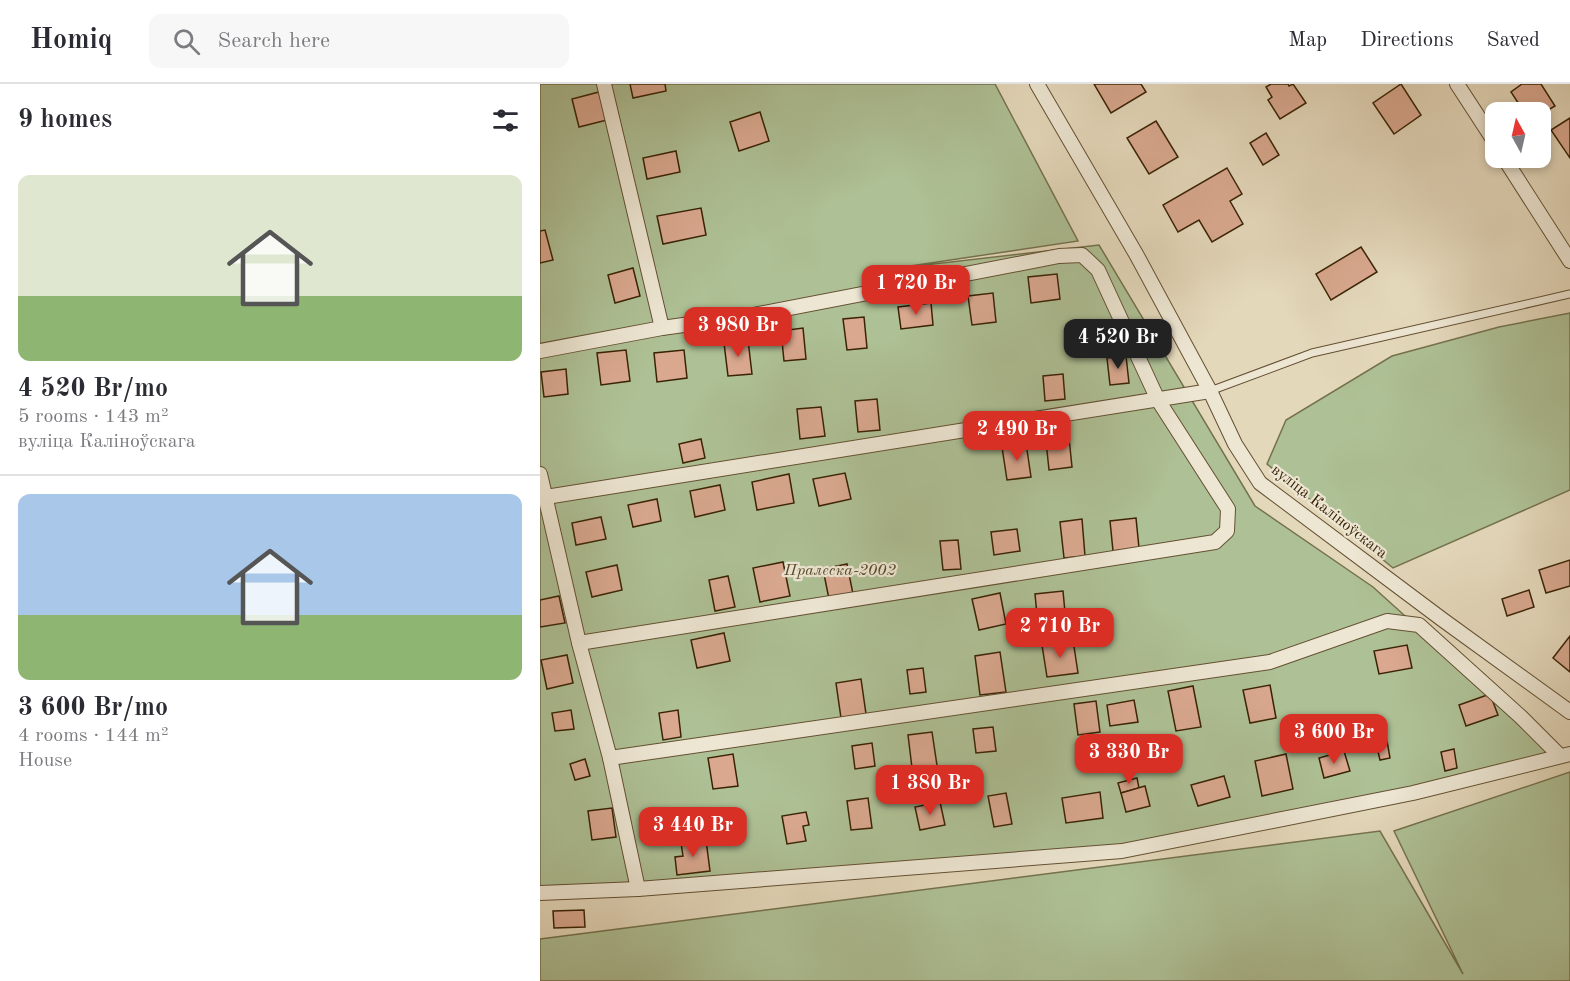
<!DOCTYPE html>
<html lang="en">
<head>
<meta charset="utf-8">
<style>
  :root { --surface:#fff; --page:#f7f7f7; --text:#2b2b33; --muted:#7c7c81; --line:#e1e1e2; --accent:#d93025 }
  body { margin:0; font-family:"Old Standard TT",serif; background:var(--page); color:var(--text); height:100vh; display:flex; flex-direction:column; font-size:22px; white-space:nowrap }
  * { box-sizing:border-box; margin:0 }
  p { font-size:20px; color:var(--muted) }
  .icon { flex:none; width:33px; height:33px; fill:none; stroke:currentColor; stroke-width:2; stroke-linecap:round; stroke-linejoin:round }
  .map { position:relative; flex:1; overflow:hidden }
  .sheet { display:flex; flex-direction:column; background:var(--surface); width:540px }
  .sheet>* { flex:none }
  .needle { width:39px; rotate:352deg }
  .tools { position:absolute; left:945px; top:18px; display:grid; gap:12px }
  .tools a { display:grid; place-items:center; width:66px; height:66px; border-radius:12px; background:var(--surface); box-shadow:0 3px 9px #0003; font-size:30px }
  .price { position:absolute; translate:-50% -51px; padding:0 14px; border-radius:12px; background:var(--accent); color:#fff; font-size:20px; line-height:39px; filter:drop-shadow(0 2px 3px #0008) }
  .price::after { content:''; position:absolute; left:50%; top:36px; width:18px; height:14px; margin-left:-9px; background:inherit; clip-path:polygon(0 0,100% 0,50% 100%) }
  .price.current { background:#222; color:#fff }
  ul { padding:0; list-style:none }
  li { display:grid; align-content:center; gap:12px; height:318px; padding:0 18px }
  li+li { border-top:2px solid var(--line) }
  li span { display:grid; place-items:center; height:186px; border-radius:12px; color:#555 }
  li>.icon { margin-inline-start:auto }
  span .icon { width:108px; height:108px; fill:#fffc; stroke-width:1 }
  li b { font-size:26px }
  h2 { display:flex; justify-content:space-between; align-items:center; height:72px; padding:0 18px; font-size:26px }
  header { display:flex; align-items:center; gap:36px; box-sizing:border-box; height:84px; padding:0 30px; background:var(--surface); border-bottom:2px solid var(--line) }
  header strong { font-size:28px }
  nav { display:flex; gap:33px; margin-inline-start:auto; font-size:21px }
  .search { width:420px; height:54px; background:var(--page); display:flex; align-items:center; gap:15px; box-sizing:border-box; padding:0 21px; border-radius:12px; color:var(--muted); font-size:22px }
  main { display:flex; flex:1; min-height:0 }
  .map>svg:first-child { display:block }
  .green { fill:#aec095; stroke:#74724d; stroke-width:1.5 }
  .building { fill:#d9a88f; stroke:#3a2305; stroke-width:1.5 }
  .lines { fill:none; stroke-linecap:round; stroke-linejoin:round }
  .lane-casing { stroke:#645032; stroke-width:9 }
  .street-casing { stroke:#645032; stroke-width:16 }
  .lane { stroke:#ede6d3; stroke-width:7 }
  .street { stroke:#ede6d3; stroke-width:14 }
  .labels { text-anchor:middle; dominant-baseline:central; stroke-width:4.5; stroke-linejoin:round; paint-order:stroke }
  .street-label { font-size:16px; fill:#3a2305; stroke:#ede6d3 }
  .park-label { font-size:16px; font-style:italic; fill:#574a29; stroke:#ede6d3 }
</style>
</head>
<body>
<header>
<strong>Homiq</strong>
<div class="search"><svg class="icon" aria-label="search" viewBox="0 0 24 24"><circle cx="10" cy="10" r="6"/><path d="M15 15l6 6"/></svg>Search here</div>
<nav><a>Map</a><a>Directions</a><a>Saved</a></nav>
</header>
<main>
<section class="sheet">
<h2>9 homes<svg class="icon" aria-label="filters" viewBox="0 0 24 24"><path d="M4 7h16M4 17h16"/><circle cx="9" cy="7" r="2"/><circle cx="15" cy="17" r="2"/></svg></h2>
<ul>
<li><span style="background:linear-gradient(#dfe7d0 65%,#8fb573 0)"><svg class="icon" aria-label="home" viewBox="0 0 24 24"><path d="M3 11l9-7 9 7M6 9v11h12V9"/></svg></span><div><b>4 520 Br/mo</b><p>5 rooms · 143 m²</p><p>вуліца Каліноўскага</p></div></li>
<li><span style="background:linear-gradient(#a9c7e8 65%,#8fb573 0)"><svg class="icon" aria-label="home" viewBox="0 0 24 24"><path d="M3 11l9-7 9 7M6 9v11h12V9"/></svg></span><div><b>3 600 Br/mo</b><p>4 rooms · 144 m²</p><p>House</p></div></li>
</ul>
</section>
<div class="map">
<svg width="1030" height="897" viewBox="0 0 1030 897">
  <rect width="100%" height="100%" fill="#e4d8bb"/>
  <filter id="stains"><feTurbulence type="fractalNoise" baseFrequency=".00333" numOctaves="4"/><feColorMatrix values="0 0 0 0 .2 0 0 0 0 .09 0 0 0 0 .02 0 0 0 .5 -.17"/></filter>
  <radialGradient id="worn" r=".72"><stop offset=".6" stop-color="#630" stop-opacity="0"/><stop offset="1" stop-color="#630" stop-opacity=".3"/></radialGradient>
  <g class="green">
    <polygon points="0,0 455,0 538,157 350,185 559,161 715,422 833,503 1020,672 582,767 0,808"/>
    <polygon points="1030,229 1030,406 853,484 727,380 746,336 852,272 959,243"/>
    <polygon points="1030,688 1030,897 0,897 0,855 840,747 923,890 854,747"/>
  </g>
  <g class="building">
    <polygon points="90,0 125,0 126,7 93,14"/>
    <polygon points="554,0 601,0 606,8 571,29"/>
    <polygon points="731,0 748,0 749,2 753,0 766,19 740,35 728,16 732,13 726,3"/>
    <polygon points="861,0 881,31 854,50 833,19"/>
    <polygon points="982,0 1001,0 1015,22 1000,31 1000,28 984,28 971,8"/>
    <polygon points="59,8 67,36 39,43 32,15"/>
    <polygon points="220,28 229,57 199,67 190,38"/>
    <polygon points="1030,34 1030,74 1011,46"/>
    <polygon points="616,37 638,73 609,90 587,54"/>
    <polygon points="726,49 739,71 723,81 710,59"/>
    <polygon points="136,67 140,88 107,95 103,74"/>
    <polygon points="687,84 702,110 690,117 703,140 672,158 659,136 638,148 623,121"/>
    <polygon points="161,124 166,151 123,160 117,132"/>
    <polygon points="5,146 13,176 0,179 0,147"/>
    <polygon points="821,163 837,188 791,216 776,190"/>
    <polygon points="93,184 100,212 75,219 68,191"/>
    <polygon points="517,190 520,215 491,219 488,193"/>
    <polygon points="453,209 456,238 432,241 428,212"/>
    <polygon points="391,219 393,241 361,245 358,223"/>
    <polygon points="324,233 327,264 307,266 303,235"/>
    <polygon points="263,244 266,275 244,277 241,247"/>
    <polygon points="208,256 212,290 188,292 184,259"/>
    <polygon points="86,266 90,297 61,301 57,269"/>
    <polygon points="144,266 147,294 117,298 114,269"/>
    <polygon points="586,272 589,299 570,301 567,274"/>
    <polygon points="26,285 28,310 4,313 1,288"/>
    <polygon points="523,290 525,315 505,317 503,292"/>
    <polygon points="337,315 340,346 318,348 315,317"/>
    <polygon points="281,323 285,352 260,355 257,325"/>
    <polygon points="529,354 532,383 509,386 506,357"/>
    <polygon points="161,355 165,374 143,379 139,360"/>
    <polygon points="486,359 491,393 467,396 462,363"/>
    <polygon points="305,389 311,415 279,422 273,395"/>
    <polygon points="249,390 254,419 217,426 212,398"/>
    <polygon points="180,401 185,426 155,433 150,407"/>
    <polygon points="117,415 121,437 93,443 88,421"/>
    <polygon points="61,433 66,455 36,461 32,439"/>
    <polygon points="596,434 599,464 573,467 570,437"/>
    <polygon points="542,435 545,472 524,474 520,438"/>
    <polygon points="477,445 480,467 454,471 451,448"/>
    <polygon points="418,456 421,485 403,486 400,457"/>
    <polygon points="1030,476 1030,502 1006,509 999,486"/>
    <polygon points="243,478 250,512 220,518 213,484"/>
    <polygon points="307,480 313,510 289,515 283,485"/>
    <polygon points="77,481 82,506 52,513 46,488"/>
    <polygon points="188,492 195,523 175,527 169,496"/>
    <polygon points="989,506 994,523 967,532 962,515"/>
    <polygon points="523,507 526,539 498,542 495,510"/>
    <polygon points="460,509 466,540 439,546 432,515"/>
    <polygon points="19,512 25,539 0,543 0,516"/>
    <polygon points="184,549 190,577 157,584 151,556"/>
    <polygon points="1030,552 1030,588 1013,574"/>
    <polygon points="533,556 538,589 507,593 502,561"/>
    <polygon points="867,561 872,584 839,590 834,567"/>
    <polygon points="460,568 466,608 440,611 435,572"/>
    <polygon points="27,571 33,599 7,605 1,576"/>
    <polygon points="383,584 386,608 370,610 367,586"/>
    <polygon points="321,595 326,630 301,634 296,599"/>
    <polygon points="730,601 736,634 710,639 703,606"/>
    <polygon points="653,602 661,643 636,647 628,607"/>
    <polygon points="950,610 958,631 926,642 919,621"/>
    <polygon points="594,616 598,638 570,642 567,621"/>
    <polygon points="556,617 560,648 538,651 534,620"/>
    <polygon points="31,626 34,645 15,647 12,629"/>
    <polygon points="138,626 141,653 123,656 119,629"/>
    <polygon points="453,643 456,667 436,669 433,645"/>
    <polygon points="392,648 398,688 373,692 368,651"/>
    <polygon points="847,657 850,674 840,676 836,659"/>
    <polygon points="332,659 335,682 315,685 312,662"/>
    <polygon points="914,665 917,684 905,687 901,668"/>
    <polygon points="804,667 810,687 784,694 779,674"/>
    <polygon points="193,670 198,702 173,705 168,674"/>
    <polygon points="746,670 753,705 722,712 715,677"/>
    <polygon points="45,675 50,692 35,696 30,680"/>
    <polygon points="684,692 690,713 658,722 651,701"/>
    <polygon points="597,694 599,704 581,709 578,699"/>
    <polygon points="605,702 610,722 586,728 581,709"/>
    <polygon points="560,708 563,734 526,739 522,714"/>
    <polygon points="466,709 472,740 454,743 448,712"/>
    <polygon points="328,714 332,744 311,746 307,717"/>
    <polygon points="400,718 405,741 380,746 375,723"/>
    <polygon points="72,724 76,753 52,756 48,727"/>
    <polygon points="266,728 269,741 263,742 266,757 247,760 242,732"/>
    <polygon points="166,756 170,787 137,791 135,773 143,772 141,759"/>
    <polygon points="44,826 45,843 14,844 13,827"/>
  </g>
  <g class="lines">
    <g class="lane-casing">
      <polyline id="lane" points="670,307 772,269 1030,210"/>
    </g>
    <g class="street-casing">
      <g id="street">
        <polyline points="64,0 122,244"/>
        <polyline points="497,0 596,170 670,307 695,360 720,399 903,536 1030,628"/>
        <polyline points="917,0 956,60"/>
        <polyline points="964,74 1030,177"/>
        <polyline points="0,267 122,244 208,232 519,172 542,171 558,186 618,316 688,425 687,447 675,458 39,559"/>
        <polyline points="0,390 39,559 70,674 98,805"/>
        <polyline points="6,413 670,307"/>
        <polyline points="70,674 730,578 847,537 879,541 981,633 1020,672"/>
        <polyline points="0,809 98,805 582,767 873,709 1030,670"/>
      </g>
    </g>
    <use href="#lane" class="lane"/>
    <use href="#street" class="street"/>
  </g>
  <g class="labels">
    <g class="street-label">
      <text transform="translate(789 428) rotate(38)">вуліца Каліноўскага</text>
    </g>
    <g class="park-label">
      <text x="300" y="487">Пралеска-2002</text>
    </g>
  </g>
  <rect width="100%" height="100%" filter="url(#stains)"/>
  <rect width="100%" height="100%" fill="url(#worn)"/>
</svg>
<div class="tools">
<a><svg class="needle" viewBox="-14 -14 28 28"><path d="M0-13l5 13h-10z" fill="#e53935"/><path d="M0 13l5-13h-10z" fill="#7c7c81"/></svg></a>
</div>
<b class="price" style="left:376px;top:232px">1 720 Br</b>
<b class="price" style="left:198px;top:274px">3 980 Br</b>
<b class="price current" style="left:578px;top:286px">4 520 Br</b>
<b class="price" style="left:477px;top:378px">2 490 Br</b>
<b class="price" style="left:520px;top:575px">2 710 Br</b>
<b class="price" style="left:794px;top:681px">3 600 Br</b>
<b class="price" style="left:589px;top:701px">3 330 Br</b>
<b class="price" style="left:390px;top:732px">1 380 Br</b>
<b class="price" style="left:153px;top:774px">3 440 Br</b>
</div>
</main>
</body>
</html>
